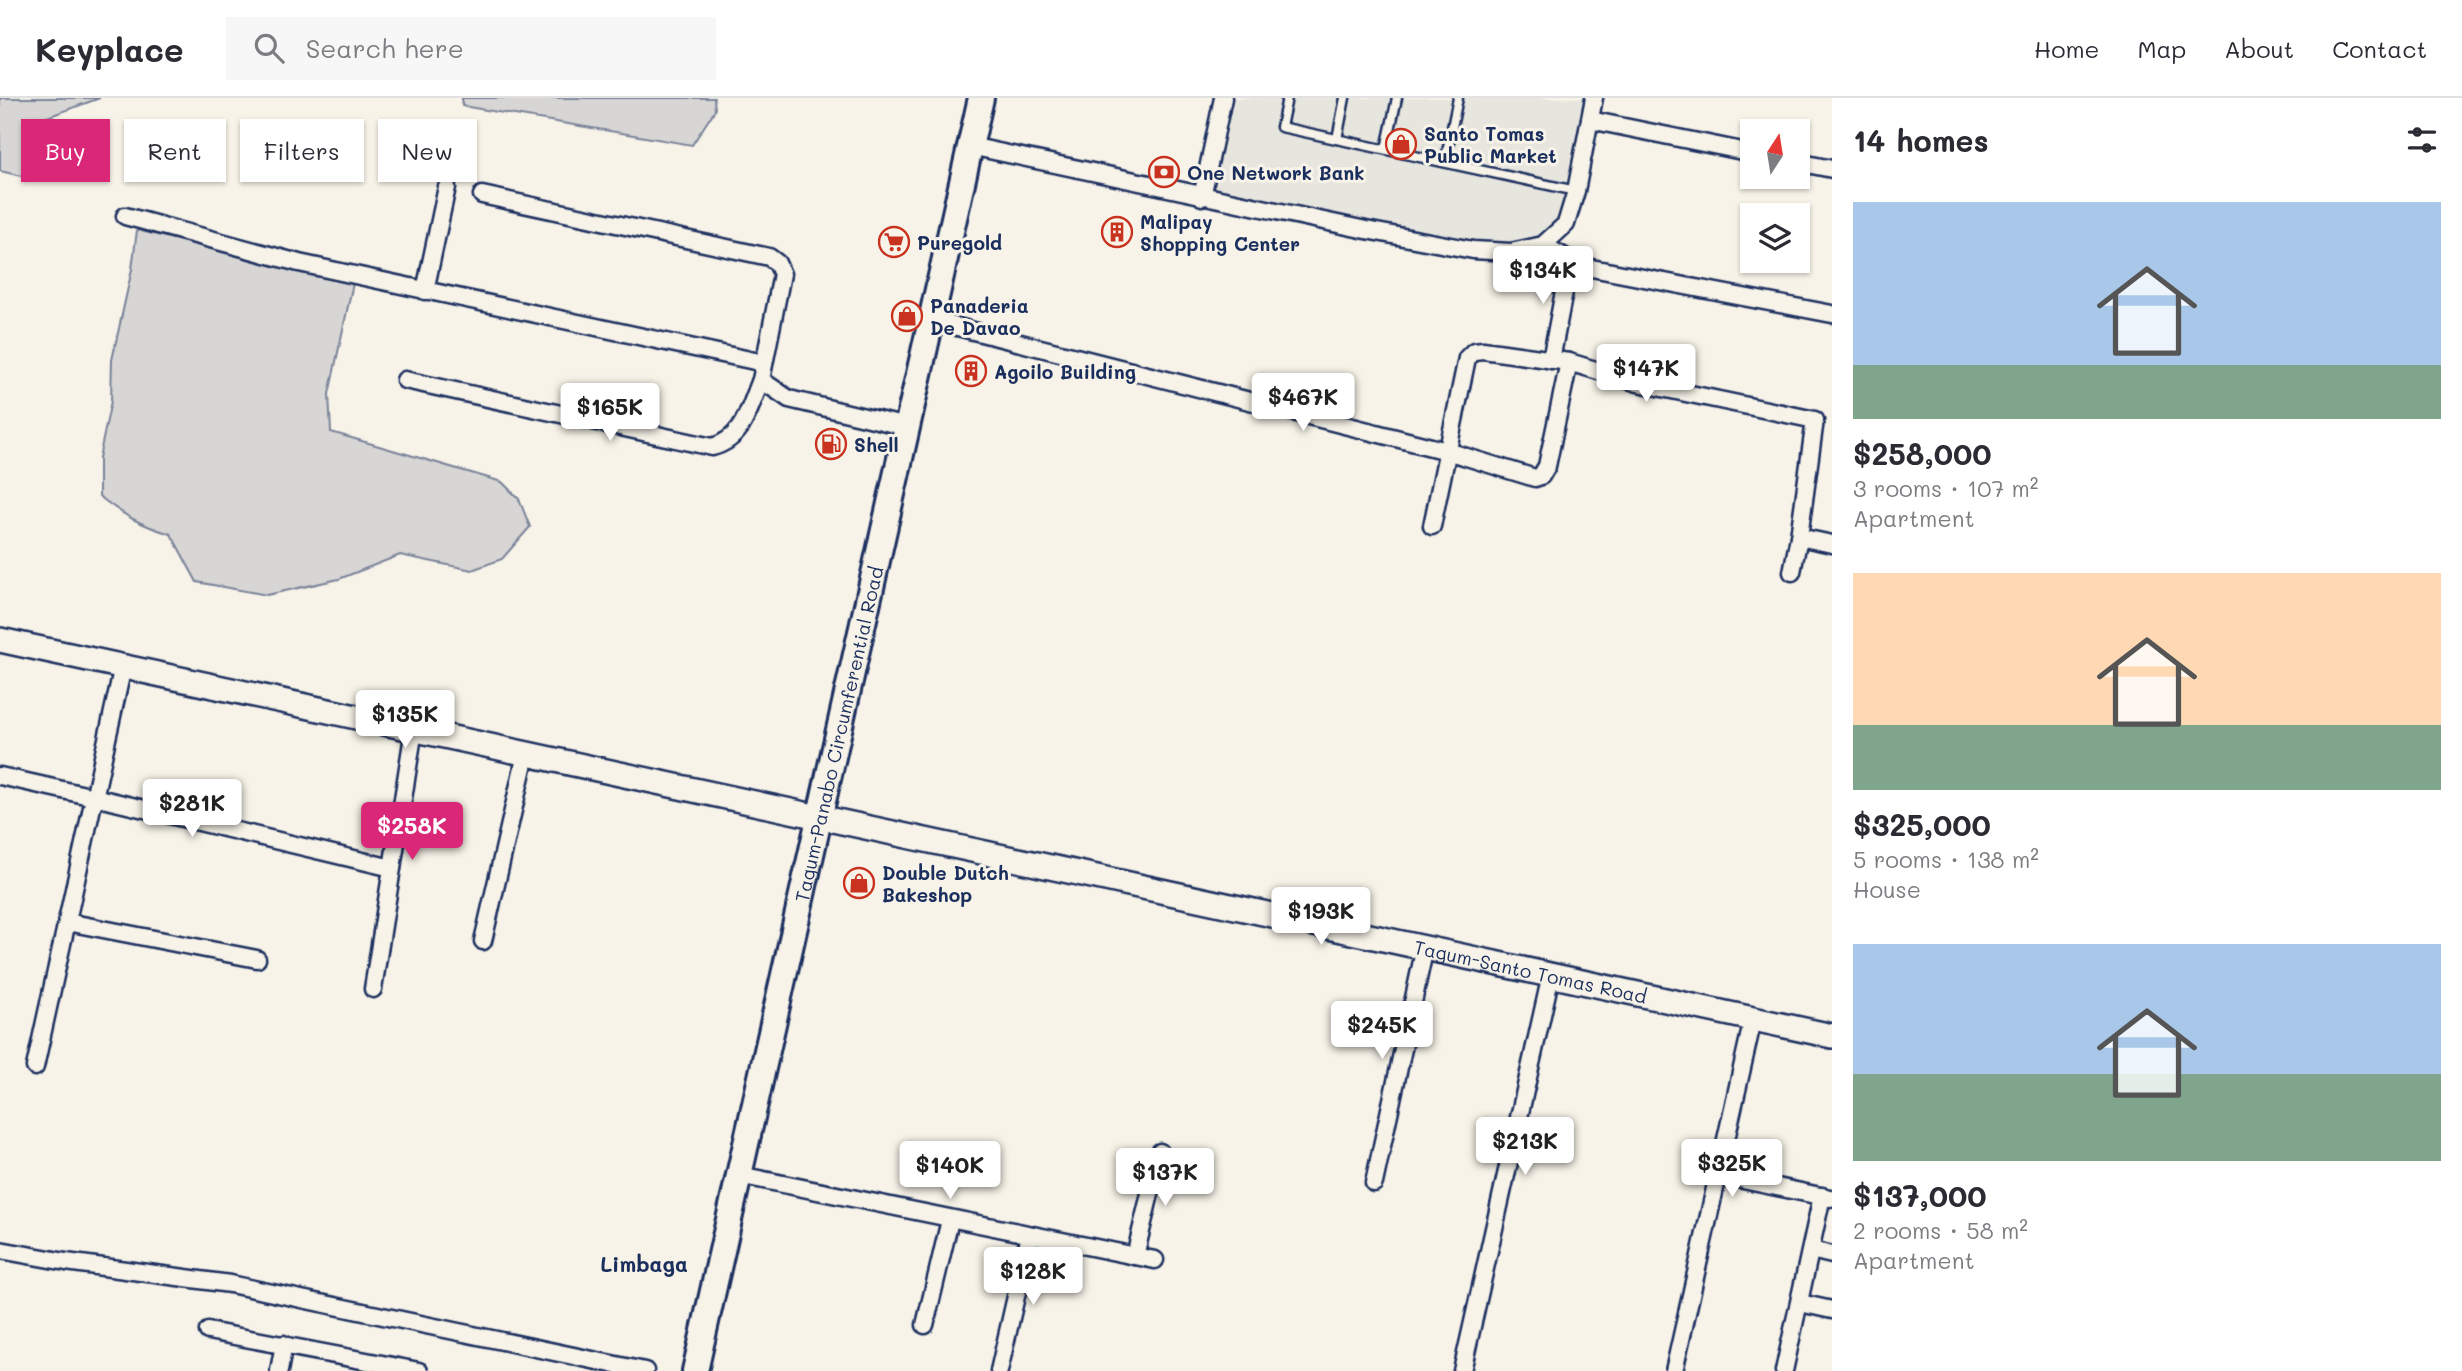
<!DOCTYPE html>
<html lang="en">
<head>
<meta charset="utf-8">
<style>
  :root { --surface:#fff; --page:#f7f7f7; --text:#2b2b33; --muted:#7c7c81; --line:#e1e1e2; --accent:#db2777 }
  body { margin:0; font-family:Mali,sans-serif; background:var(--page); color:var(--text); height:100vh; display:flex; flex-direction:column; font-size:26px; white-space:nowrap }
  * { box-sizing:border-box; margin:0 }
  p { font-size:23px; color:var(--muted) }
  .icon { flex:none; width:38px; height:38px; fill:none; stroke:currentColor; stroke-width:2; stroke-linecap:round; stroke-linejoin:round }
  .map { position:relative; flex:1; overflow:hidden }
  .details { display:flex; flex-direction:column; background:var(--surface); width:630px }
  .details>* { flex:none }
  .hud { position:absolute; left:21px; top:21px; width:665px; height:63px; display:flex; gap:14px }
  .needle { width:46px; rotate:12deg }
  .fabs { position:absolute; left:1740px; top:21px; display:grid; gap:14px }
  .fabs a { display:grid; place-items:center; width:70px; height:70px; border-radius:0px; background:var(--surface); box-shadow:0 2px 5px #0004; font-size:35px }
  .price { position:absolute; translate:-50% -60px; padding:0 16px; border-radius:7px; background:#fff; color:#222; font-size:23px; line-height:46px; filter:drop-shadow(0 2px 4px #0008) }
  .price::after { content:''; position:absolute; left:50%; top:42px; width:21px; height:16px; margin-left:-10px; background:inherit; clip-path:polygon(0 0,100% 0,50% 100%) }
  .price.active { background:var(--accent); color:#fff }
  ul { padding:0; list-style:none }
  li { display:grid; align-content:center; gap:14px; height:371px; padding:0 21px }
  li span { display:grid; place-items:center; height:217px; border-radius:0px; color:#555 }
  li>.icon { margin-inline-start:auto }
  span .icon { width:126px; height:126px; fill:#fffc; stroke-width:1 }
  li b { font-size:30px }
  h2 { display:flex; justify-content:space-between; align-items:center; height:84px; padding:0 21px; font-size:30px }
  .pill { padding:0 24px; border-radius:0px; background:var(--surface); box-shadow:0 2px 5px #0004; font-size:24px; line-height:63px }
  .pill.active { background:var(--accent); color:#fff }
  header { display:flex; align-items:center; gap:42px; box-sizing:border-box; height:98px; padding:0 35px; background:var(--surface); border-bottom:2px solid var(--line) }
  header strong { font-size:33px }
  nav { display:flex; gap:38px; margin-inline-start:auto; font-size:24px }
  .search { width:490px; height:63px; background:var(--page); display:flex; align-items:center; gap:18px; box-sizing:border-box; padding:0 24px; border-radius:0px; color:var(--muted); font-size:26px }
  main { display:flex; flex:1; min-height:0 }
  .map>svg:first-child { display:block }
  .built { fill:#e6e5de }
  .green { fill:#d7d6d4; stroke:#798299; stroke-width:2 }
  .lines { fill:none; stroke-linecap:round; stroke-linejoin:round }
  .lane-casing { stroke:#1b2f5e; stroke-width:13 }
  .street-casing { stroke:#1b2f5e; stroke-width:21 }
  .secondary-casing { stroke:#1b2f5e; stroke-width:28 }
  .primary-casing { stroke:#1b2f5e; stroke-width:30 }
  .lane { stroke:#f7f3e8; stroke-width:8 }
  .street { stroke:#f7f3e8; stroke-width:16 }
  .secondary { stroke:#f7f3e8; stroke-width:23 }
  .primary { stroke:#f7f3e8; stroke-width:24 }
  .labels { text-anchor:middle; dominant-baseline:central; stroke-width:6; stroke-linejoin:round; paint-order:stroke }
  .poi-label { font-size:19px; font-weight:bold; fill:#1b2f5e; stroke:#f7f3e8; text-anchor:start }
  .street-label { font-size:19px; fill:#1b2f5e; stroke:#f7f3e8 }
  .neighbourhood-label { font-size:21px; font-weight:bold; fill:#1b2f5e; stroke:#f7f3e8 }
</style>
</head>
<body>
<header>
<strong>Keyplace</strong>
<div class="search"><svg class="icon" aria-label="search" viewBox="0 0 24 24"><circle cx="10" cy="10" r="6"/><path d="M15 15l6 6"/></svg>Search here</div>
<nav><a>Home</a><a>Map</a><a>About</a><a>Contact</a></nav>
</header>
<main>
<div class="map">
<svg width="1832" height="1273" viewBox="0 0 1832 1273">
  <rect width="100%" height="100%" fill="#f7f3e8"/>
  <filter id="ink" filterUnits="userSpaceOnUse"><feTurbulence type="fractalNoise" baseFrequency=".0143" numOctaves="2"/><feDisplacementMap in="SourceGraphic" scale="14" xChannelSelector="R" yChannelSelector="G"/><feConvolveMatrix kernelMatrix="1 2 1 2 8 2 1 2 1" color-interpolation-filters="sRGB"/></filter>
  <g filter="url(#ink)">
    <polygon class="built" points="1233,0 1587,0 1564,111 1559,123 1541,138 1510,146 1472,143 1215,92"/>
    <g class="green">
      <polygon points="0,0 100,0 47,19 34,81 0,73"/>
      <polygon points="462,0 714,0 715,12 692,47 462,8"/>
      <path d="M 137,132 L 353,185 L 329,296 L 331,334 L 502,384 L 519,401 L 530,429 L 502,461 L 472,472 L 400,457 L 339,481 L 267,497 L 197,484 L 171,436 C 140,427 123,417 99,398 L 99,360 L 111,303 L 112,262 L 132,171 Z"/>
    </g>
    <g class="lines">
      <g class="lane-casing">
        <g id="lane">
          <polyline points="1287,0 1281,29 1576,93"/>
          <polyline points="1337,41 1345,0"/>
          <polyline points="1386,51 1397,0"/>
          <polyline points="1445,64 1458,0"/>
        </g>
      </g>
      <g class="street-casing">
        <g id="street">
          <polyline points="1590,22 1752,55"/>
          <polyline points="970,48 1366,132 1473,152 1511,154 1543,147 1566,126 1576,93 1594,0"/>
          <polyline points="1797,64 1832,71"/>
          <polyline points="482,97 769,159 777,165 782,176 761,282 789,301 907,329"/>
          <polyline points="1202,99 1223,0"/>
          <polyline points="125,118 299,165 764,265"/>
          <polyline points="1543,147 1581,168 1832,216"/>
          <polyline points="425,193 447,89"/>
          <polyline points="930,222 1447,353 1535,380 1541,378 1547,368 1569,264"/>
          <polyline points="1551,262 1570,162"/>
          <path d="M 405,282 L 712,349 C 744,341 749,310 761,282"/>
          <polyline points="1432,428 1467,260 1474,253 1483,252 1569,264 1638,285 1815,322 1799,439 1792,474"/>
          <polyline points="1799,439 1832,446"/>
          <polyline points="0,678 94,699 392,770"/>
          <polyline points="67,824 257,861"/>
          <polyline points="483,843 526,656"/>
          <polyline points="373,891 414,631"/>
          <polyline points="35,969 123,568"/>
          <polyline points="739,1077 1155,1162"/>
          <polyline points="1719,1077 1830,1100"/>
          <polyline points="1374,1085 1425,849"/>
          <polyline points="0,1152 66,1164 230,1186 645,1273"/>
          <polyline points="1811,1152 1832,1157"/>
          <polyline points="1135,1158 1160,1054"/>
          <polyline points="1800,1205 1832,1212"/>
          <polyline points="925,1227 950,1122"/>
          <polyline points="208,1233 419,1273"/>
          <polyline points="279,1273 284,1246"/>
          <polyline points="999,1273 1030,1137"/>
          <polyline points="1462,1273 1551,877"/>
          <polyline points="1674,1273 1753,921"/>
          <polyline points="1784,1273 1822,1098"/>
        </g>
      </g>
      <g class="secondary-casing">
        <g id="secondary">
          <path id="s1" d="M 0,542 L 1832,938"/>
        </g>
      </g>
      <g class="primary-casing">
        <g id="primary">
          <path id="s2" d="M 695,1273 L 981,0"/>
        </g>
      </g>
      <use href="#lane" class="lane"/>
      <use href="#street" class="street"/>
      <use href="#secondary" class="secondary"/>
      <use href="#primary" class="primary"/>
    </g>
  </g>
  <defs>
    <g id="shop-ring" transform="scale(1.575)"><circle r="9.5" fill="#f7f3e8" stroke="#c8321e" stroke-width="1.5"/><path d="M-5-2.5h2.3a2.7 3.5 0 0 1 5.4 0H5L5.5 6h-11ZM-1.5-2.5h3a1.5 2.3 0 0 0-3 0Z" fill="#c8321e"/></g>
    <g id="bank-ring" transform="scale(1.575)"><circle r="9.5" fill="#f7f3e8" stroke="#c8321e" stroke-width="1.5"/><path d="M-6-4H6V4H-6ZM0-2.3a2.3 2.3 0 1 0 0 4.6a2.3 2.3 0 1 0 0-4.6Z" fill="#c8321e"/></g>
    <g id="building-ring" transform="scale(1.575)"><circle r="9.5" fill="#f7f3e8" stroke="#c8321e" stroke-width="1.5"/><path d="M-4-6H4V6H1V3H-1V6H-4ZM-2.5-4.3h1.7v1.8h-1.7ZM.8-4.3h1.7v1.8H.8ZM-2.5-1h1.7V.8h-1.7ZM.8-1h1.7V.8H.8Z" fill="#c8321e"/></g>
    <g id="supermarket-ring" transform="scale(1.575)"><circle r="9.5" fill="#f7f3e8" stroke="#c8321e" stroke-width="1.5"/><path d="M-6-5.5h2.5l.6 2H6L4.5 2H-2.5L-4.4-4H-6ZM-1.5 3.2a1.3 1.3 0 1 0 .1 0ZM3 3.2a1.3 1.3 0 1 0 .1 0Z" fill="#c8321e"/></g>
    <g id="fuel-ring" transform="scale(1.575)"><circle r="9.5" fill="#f7f3e8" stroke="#c8321e" stroke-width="1.5"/><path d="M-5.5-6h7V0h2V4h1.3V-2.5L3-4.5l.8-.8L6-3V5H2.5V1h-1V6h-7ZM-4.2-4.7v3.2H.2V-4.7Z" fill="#c8321e"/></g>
  </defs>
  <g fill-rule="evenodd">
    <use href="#shop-ring" x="1401" y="46"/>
    <use href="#bank-ring" x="1164" y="74"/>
    <use href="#building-ring" x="1117" y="134"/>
    <use href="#supermarket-ring" x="894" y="144"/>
    <use href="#shop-ring" x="907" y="218"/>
    <use href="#building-ring" x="971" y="273"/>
    <use href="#fuel-ring" x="831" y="346"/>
    <use href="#shop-ring" x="859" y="785"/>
  </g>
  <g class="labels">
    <g class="poi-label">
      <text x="1424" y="35">Santo Tomas<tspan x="1424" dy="22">Public Market</tspan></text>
      <text x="1187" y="74">One Network Bank</text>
      <text x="1140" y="123">Malipay<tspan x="1140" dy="22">Shopping Center</tspan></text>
      <text x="917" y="144">Puregold</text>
      <text x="930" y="207">Panaderia<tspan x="930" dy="22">De Davao</tspan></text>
      <text x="994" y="273">Agoilo Building</text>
      <text x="854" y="346">Shell</text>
      <text x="882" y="774">Double Dutch<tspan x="882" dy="22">Bakeshop</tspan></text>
    </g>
    <g class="street-label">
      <text stroke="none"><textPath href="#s2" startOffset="653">Tagum-Panabo Circumferential Road</textPath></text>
      <text stroke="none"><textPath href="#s1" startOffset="1566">Tagum-Santo Tomas Road</textPath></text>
    </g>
    <g class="neighbourhood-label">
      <text x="644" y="1165">Limbaga</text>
    </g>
  </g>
</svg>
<div class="fabs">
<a><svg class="needle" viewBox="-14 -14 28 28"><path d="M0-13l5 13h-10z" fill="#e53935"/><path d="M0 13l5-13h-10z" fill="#7c7c81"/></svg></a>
<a><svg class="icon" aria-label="layers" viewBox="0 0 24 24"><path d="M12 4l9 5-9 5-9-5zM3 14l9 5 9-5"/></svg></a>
</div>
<b class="price" style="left:1543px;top:208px">$134K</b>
<b class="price" style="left:1646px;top:306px">$147K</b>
<b class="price" style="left:1303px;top:335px">$467K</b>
<b class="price" style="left:610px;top:345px">$165K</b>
<b class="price" style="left:405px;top:652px">$135K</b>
<b class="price" style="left:192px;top:741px">$281K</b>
<b class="price active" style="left:412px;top:764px">$258K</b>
<b class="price" style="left:1321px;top:849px">$193K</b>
<b class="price" style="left:1382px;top:963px">$245K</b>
<b class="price" style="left:1525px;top:1079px">$213K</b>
<b class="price" style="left:1732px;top:1101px">$325K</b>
<b class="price" style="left:950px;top:1103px">$140K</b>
<b class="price" style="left:1165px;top:1110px">$137K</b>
<b class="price" style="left:1033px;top:1209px">$128K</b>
<div class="hud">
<a class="pill active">Buy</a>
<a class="pill">Rent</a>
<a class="pill">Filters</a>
<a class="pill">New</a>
</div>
</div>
<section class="details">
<h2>14 homes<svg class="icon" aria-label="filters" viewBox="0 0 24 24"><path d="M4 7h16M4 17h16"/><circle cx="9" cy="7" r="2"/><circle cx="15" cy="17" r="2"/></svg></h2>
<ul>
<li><span style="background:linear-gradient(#a9c7e8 75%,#7fa58c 0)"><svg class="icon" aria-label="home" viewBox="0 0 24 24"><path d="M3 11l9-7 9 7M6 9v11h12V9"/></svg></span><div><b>$258,000</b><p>3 rooms · 107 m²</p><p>Apartment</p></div></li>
<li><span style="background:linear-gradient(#ffd9b3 70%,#7fa58c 0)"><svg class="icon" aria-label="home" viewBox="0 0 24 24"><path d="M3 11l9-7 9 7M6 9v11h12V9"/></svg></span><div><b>$325,000</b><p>5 rooms · 138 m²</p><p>House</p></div></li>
<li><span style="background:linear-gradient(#a9c7e8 60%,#7fa58c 0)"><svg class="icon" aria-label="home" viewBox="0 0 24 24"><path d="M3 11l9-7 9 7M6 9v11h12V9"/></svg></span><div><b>$137,000</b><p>2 rooms · 58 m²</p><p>Apartment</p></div></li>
</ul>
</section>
</main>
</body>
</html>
